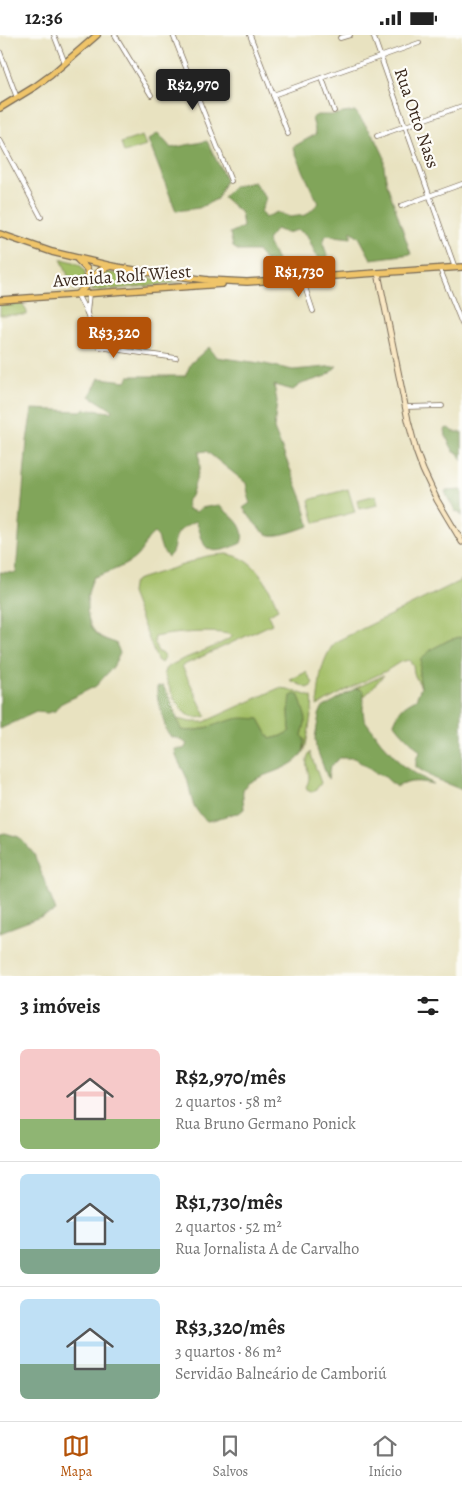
<!DOCTYPE html>
<html lang="pt">
<head>
<meta charset="utf-8">
<style>
  :root { --surface:#fff; --page:#f2f2f2; --text:#222; --muted:#767676; --line:#e0e0e0; --accent:#b45309 }
  body { margin:0; font-family:Alegreya,serif; background:var(--page); color:var(--text); height:100vh; display:flex; flex-direction:column; font-size:19px; white-space:nowrap }
  * { box-sizing:border-box; margin:0 }
  p { font-size:16px; color:var(--muted) }
  .icon { flex:none; width:28px; height:28px; fill:none; stroke:currentColor; stroke-width:2; stroke-linecap:round; stroke-linejoin:round }
  .map { position:relative; height:941px; overflow:hidden }
  .sheet { display:flex; flex-direction:column; background:var(--surface); flex:1 }
  .sheet>* { flex:none }
  .price { position:absolute; translate:-50% -42px; padding:0 11px; border-radius:5px; background:var(--accent); color:#fff; font-size:16px; line-height:32px; filter:drop-shadow(0 1px 2px #0008) }
  .price::after { content:''; position:absolute; left:50%; top:30px; width:15px; height:11px; margin-left:-8px; background:inherit; clip-path:polygon(0 0,100% 0,50% 100%) }
  .price.active { background:#222; color:#fff }
  ul { padding:0; list-style:none }
  li { display:flex; align-items:center; gap:15px; height:125px; padding:0 20px }
  li+li { border-top:1px solid var(--line) }
  li span { display:grid; place-items:center; flex:none; width:140px; height:100px; border-radius:8px; color:#555 }
  li>.icon { margin-inline-start:auto }
  span .icon { width:60px; height:60px; fill:#fffc; stroke-width:1 }
  li b { font-size:21px }
  h2 { display:flex; justify-content:space-between; align-items:center; height:60px; padding:0 20px; font-size:21px }
  .status { display:flex; justify-content:space-between; align-items:center; height:35px; padding:0 25px; background:var(--surface); direction:ltr }
  .status svg { height:14px; fill:currentColor }
  .tabs { display:flex; justify-content:space-around; align-items:center; height:70px; border-top:1px solid var(--line); background:var(--surface); font-size:14px; color:var(--muted) }
  .tabs a { display:grid; justify-items:center; gap:2px }
  .tabs .active { color:var(--accent) }
  .map>svg:first-child { display:block }
  .green { fill:#a2be65; stroke:#6e7442 }
  .forest { fill:#81a55a; stroke:#5e683c }
  .lines { fill:none; stroke-linecap:round; stroke-linejoin:round }
  .street-casing { stroke:#786a57; stroke-width:5.5 }
  .secondary-casing { stroke:#786a57; stroke-width:7 }
  .primary-casing { stroke:#786a57; stroke-width:8 }
  .street { stroke:#fff; stroke-width:4 }
  .secondary { stroke:#f9e7c3; stroke-width:5 }
  .primary { stroke:#efc469; stroke-width:5.5 }
  .labels { text-anchor:middle; dominant-baseline:central; stroke-width:4.5; stroke-linejoin:round; paint-order:stroke }
  .street-label { font-size:18px; fill:#3b2a1e; stroke:#fdfcf7 }
</style>
</head>
<body>
<div class="status"><b>12:36</b><svg viewBox="0 0 49 12"><path d="M0 12V9h3v3zM5 12V6h3v6zM10 12V3h3v9zM15 12V0h3v12zM26 1h20v11H26zM47 4h2v5h-2z"/></svg></div>
<div class="map">
<svg width="462" height="941" viewBox="0 0 462 941">
  <rect width="100%" height="100%" fill="#fdfcf7"/>
  <filter id="ink" filterUnits="userSpaceOnUse"><feTurbulence type="fractalNoise" baseFrequency=".02" numOctaves="2"/><feDisplacementMap in="SourceGraphic" scale="10" xChannelSelector="R" yChannelSelector="G"/><feConvolveMatrix kernelMatrix="1 2 1 2 8 2 1 2 1" color-interpolation-filters="sRGB"/></filter>
  <filter id="wash" filterUnits="userSpaceOnUse"><feTurbulence type="fractalNoise" baseFrequency=".0096" numOctaves="4" result="noise"/><feDisplacementMap in="SourceGraphic" scale="20" xChannelSelector="R" yChannelSelector="G"/><feGaussianBlur stdDeviation="1.12" result="paint"/><feColorMatrix in="noise" values="0 0 0 0 0 0 0 0 0 0 0 0 0 0 0 0 0 1.4 0 .05"/><feComposite in="paint" operator="in"/></filter>
  <g filter="url(#wash)">
    <rect width="100%" height="100%" fill="#e8e2c0"/>
    <g class="green">
      <polygon points="142,101 146,111 124,118 121,108"/>
      <path d="M 61,224 C 66,225 73,226 78,229 C 90,236 86,250 74,255 Z"/>
      <path d="M 105,237 L 181,248 L 92,256 C 93,247 95,239 105,237 Z"/>
      <polygon points="22,268 27,277 27,280 0,280 0,270"/>
      <polygon points="348,454 355,477 315,488 309,465"/>
      <polygon points="376,460 378,470 359,474 357,465"/>
      <path d="M 227,519 C 230,520 235,520 238,522 C 259,529 271,555 278,574 L 268,580 L 272,589 L 182,631 L 206,681 C 181,692 171,655 164,639 L 165,634 C 185,620 212,616 233,601 C 222,594 169,598 155,602 L 154,607 L 158,617 L 163,619 L 165,623 L 161,628 L 157,625 L 131,558 L 132,551 L 136,545 L 192,527 C 203,520 214,520 227,519 Z"/>
      <path d="M 462,545 L 462,604 L 460,602 L 449,605 L 432,614 L 419,639 L 421,652 L 414,639 L 413,630 L 409,625 L 400,627 L 386,636 L 354,651 L 317,671 C 320,646 319,629 335,607 Z"/>
      <polygon points="306,637 313,648 311,651 307,653 290,645"/>
      <polygon points="384,640 363,663 364,656 356,653"/>
      <path d="M 279,653 L 288,654 L 312,662 C 314,673 310,682 309,694 C 307,702 307,709 304,718 L 305,705 L 302,701 L 305,688 L 299,661 L 291,661 L 289,676 L 290,696 L 282,701 L 270,704 L 259,684 C 250,685 240,685 231,687 C 214,689 198,698 180,695 L 177,684 L 190,687 L 204,687 Z"/>
      <path d="M 310,717 L 321,748 L 315,756 L 311,757 L 307,755 L 306,752 C 313,740 305,736 307,725 C 307,722 309,719 310,717 Z"/>
    </g>
    <g class="forest">
      <polygon points="355,76 376,104 384,121 384,132 387,149 411,219 371,224 359,202 351,196 351,203 326,200 323,208 329,226 319,227 307,200 298,195 286,198 276,194 267,205 278,228 271,233 257,216 239,216 233,212 230,198 243,192 241,178 223,162 234,151 254,147 266,163 261,177 265,183 277,177 290,182 306,180 319,168 312,156 293,112 316,99 312,83 317,80 332,80"/>
      <polygon points="158,98 171,113 207,106 226,145 217,164 199,173 176,176 148,105"/>
      <path d="M 209,312 L 216,322 L 260,328 L 293,335 L 337,331 L 327,341 L 301,349 L 293,355 L 274,350 L 277,366 L 274,394 L 303,466 L 309,491 C 299,494 276,504 267,499 C 257,494 250,481 243,473 L 250,468 L 246,448 L 206,416 L 199,417 L 200,432 L 191,461 L 187,466 L 187,474 L 196,477 L 201,473 L 218,470 C 230,480 248,491 241,508 C 231,513 211,522 204,509 C 201,502 199,493 196,486 C 188,490 179,494 176,502 C 173,510 175,516 168,522 L 162,515 L 158,502 L 154,498 C 145,504 144,514 137,521 C 129,530 105,539 94,542 C 85,558 83,587 98,600 C 103,604 110,606 116,608 L 120,618 L 113,632 L 96,651 L 60,669 L 55,676 L 47,678 L 36,677 L 0,694 L 0,537 L 16,538 L 27,406 L 32,374 L 81,376 L 83,374 L 111,377 L 112,375 L 90,361 L 99,343 L 126,346 L 129,341 L 185,341 L 191,328 Z"/>
      <polygon points="448,393 455,397 462,397 462,426 458,418 454,417 446,402 445,394"/>
      <path d="M 462,455 L 462,482 L 458,476 L 456,477 C 452,469 447,464 445,456 Z"/>
      <path d="M 460,602 L 462,604 L 462,755 L 433,743 L 416,732 L 416,724 L 420,717 C 412,707 402,699 394,688 C 400,674 402,671 416,664 L 421,652 L 419,639 L 421,624 L 432,614 L 449,605 Z"/>
      <path d="M 163,651 L 170,664 L 181,695 C 202,699 223,684 243,683 C 248,683 254,684 259,684 L 270,704 L 282,701 L 290,696 L 289,676 L 291,661 L 295,659 L 299,661 L 305,680 L 305,688 L 302,700 C 304,705 305,706 304,711 C 303,737 248,738 243,755 C 242,760 244,769 244,774 L 239,778 C 230,778 218,785 207,786 C 189,771 193,764 187,744 C 183,732 176,727 175,714 L 184,714 L 187,709 L 180,704 L 171,702 L 166,695 L 157,660 L 157,652 Z"/>
      <path d="M 356,653 L 364,656 L 363,674 L 364,684 L 381,707 L 403,731 L 433,749 C 418,746 411,745 396,752 L 385,742 L 375,738 L 354,723 L 339,723 L 330,732 L 328,744 L 316,712 L 315,703 L 319,680 L 322,673 Z"/>
      <polygon points="5,798 19,802 34,819 56,876 0,897 0,799"/>
    </g>
  </g>
  <g filter="url(#ink)">
    <g class="lines">
      <g class="street-casing">
        <g id="street">
          <polyline points="54,0 65,28"/>
          <polyline points="115,0 151,60"/>
          <polyline points="173,0 231,146"/>
          <polyline points="250,0 288,99"/>
          <polyline points="373,0 455,233"/>
          <polyline points="340,3 350,0"/>
          <polyline points="0,17 17,63"/>
          <polyline points="322,43 334,76"/>
          <polyline points="273,60 419,8"/>
          <polyline points="377,101 462,71"/>
          <polyline points="0,105 41,182"/>
          <polyline points="401,171 462,149"/>
          <polyline points="440,234 462,289"/>
          <polyline points="302,243 313,276"/>
          <polyline points="77,259 87,278 96,306 99,312 176,323"/>
          <polyline points="87,278 89,258"/>
          <polyline points="405,372 442,371"/>
        </g>
      </g>
      <g class="secondary-casing">
        <polyline id="secondary" points="378,238 408,385 416,416 423,435 437,465 462,507"/>
      </g>
      <g class="primary-casing">
        <g id="primary">
          <polyline points="0,73 36,51 51,40 97,0"/>
          <polyline points="0,199 52,217 111,231 146,237 208,245 247,247 462,232"/>
          <polyline points="78,225 87,234 89,246"/>
          <path d="M 77,259 C 92,249 90,237 111,231"/>
          <polyline points="0,265 222,249"/>
        </g>
      </g>
      <use href="#street" class="street"/>
      <use href="#secondary" class="secondary"/>
      <use href="#primary" class="primary"/>
    </g>
  </g>
  <g class="labels">
    <g class="street-label">
      <text transform="translate(417 83) rotate(71)">Rua Otto Nass</text>
      <text transform="translate(122 241) rotate(-4)">Avenida Rolf Wiest</text>
    </g>
  </g>
</svg>
<b class="price active" style="left:193px;top:76px">R$2,970</b>
<b class="price" style="left:299px;top:263px">R$1,730</b>
<b class="price" style="left:114px;top:324px">R$3,320</b>
</div>
<section class="sheet">
<h2>3 imóveis<svg class="icon" aria-label="filters" viewBox="0 0 24 24"><path d="M4 7h16M4 17h16"/><circle cx="9" cy="7" r="2"/><circle cx="15" cy="17" r="2"/></svg></h2>
<ul>
<li><span style="background:linear-gradient(#f6c9c9 70%,#8fb573 0)"><svg class="icon" aria-label="home" viewBox="0 0 24 24"><path d="M3 11l9-7 9 7M6 9v11h12V9"/></svg></span><div><b>R$2,970/mês</b><p>2 quartos · 58 m²</p><p>Rua Bruno Germano Ponick</p></div></li>
<li><span style="background:linear-gradient(#bfe0f5 75%,#7fa58c 0)"><svg class="icon" aria-label="home" viewBox="0 0 24 24"><path d="M3 11l9-7 9 7M6 9v11h12V9"/></svg></span><div><b>R$1,730/mês</b><p>2 quartos · 52 m²</p><p>Rua Jornalista A de Carvalho</p></div></li>
<li><span style="background:linear-gradient(#bfe0f5 65%,#7fa58c 0)"><svg class="icon" aria-label="home" viewBox="0 0 24 24"><path d="M3 11l9-7 9 7M6 9v11h12V9"/></svg></span><div><b>R$3,320/mês</b><p>3 quartos · 86 m²</p><p>Servidão Balneário de Camboriú</p></div></li>
</ul>
</section>
<nav class="tabs">
<a class="active"><svg class="icon" aria-label="map" viewBox="0 0 24 24"><path d="M3 6l6-2 6 2 6-2v14l-6 2-6-2-6 2zM9 4v14M15 6v14"/></svg>Mapa</a>
<a><svg class="icon" aria-label="saved" viewBox="0 0 24 24"><path d="M7 4h10v16l-5-4-5 4z"/></svg>Salvos</a>
<a><svg class="icon" aria-label="home" viewBox="0 0 24 24"><path d="M3 11l9-7 9 7M6 9v11h12V9"/></svg>Início</a>
</nav>
</body>
</html>
